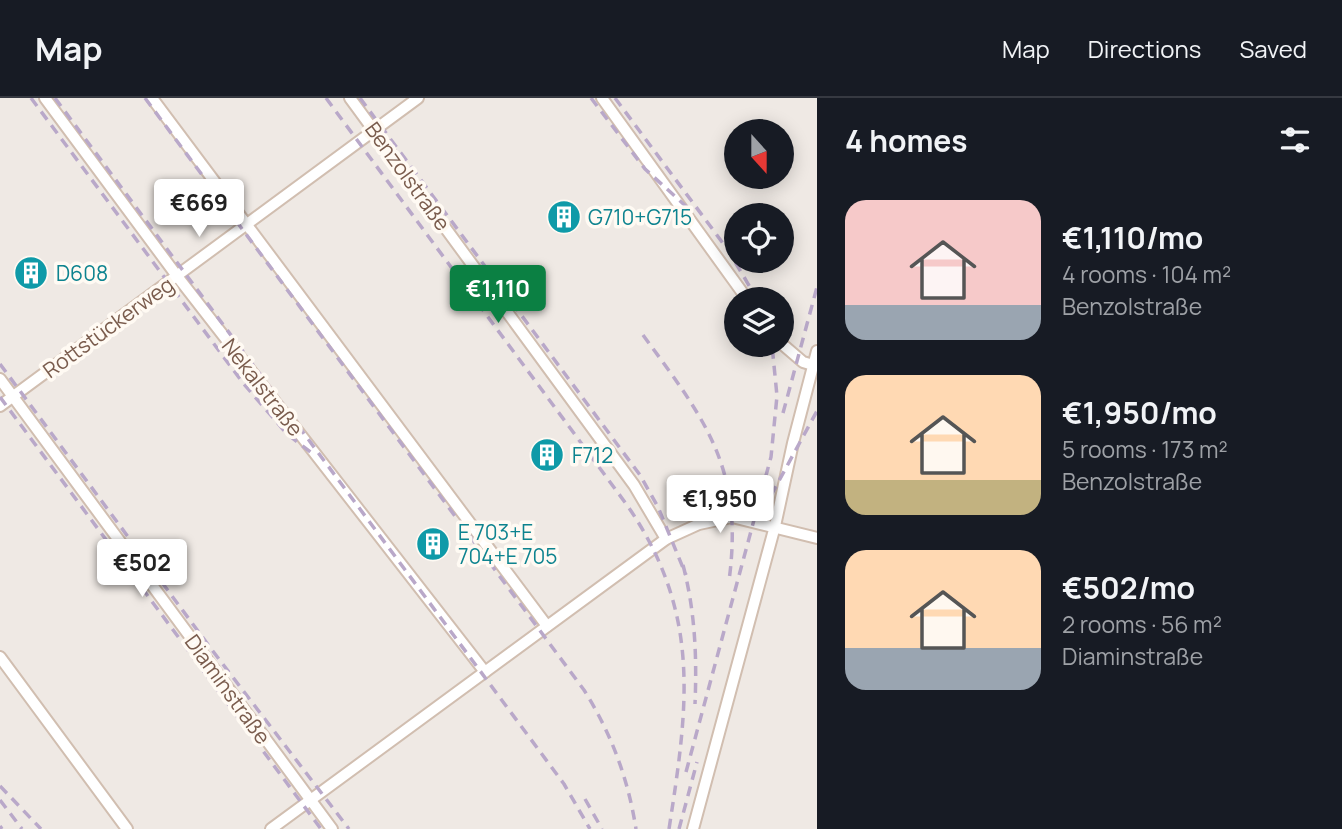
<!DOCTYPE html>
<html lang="en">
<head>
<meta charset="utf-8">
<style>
  :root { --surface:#171b24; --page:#20242c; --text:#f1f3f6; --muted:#9ea1a6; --line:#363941; --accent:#0b8043 }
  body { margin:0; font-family:Manrope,sans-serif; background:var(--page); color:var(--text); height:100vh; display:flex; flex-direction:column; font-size:26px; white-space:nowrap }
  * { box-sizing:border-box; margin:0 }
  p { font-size:23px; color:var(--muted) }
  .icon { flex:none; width:38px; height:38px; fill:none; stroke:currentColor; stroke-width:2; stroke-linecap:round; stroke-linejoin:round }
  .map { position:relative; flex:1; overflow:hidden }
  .panel { display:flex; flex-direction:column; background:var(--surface); width:525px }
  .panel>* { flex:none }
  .needle { width:46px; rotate:159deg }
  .controls { position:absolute; left:724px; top:21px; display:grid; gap:14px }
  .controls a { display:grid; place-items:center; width:70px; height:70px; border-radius:50%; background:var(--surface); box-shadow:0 4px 18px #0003; font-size:35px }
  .price { position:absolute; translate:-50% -60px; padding:0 16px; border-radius:7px; background:#fff; color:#222; font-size:23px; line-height:46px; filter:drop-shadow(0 2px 4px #0008) }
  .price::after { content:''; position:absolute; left:50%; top:42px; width:21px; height:16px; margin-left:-10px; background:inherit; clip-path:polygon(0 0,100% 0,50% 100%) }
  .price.active { background:var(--accent); color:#fff }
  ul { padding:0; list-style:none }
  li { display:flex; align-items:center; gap:21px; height:175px; padding:0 28px }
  li span { display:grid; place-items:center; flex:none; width:196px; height:140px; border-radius:21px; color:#555 }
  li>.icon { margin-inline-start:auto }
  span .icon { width:84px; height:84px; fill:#fffc; stroke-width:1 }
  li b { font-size:30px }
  h2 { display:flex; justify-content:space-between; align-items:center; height:84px; padding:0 28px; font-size:30px }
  header { display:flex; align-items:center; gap:42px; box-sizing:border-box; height:98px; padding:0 35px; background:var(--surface); border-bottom:2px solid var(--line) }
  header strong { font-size:33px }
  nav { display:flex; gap:38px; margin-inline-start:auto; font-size:24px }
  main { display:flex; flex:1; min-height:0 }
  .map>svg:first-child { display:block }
  .industrial { fill:#efe9e4; fill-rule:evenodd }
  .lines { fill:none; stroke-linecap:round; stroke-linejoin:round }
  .minor-casing { stroke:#d1beb0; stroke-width:14 }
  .minor { stroke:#fff; stroke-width:10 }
  .rail { stroke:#b9a8c9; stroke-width:3.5; stroke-dasharray:10 7; stroke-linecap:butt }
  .labels { text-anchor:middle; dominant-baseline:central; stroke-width:7; stroke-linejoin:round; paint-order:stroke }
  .street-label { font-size:21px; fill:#7a5c4d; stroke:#fffaf3 }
  .culture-label { font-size:21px; fill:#0d838f; stroke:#fffaf3; text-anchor:start }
</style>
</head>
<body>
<header>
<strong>Map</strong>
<nav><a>Map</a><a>Directions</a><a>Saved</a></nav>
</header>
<main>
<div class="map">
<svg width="817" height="731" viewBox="0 0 817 731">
  <rect width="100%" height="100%" fill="#fdf6ec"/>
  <path class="industrial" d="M 0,0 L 817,0 L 817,731 L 0,731 ZM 737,33 L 782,33 L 782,79 L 737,79 ZM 737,117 L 782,117 L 782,163 L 737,163 ZM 737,201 L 782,201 L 782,247 L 737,247 Z"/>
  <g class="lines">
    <g class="minor-casing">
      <g id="minor">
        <polyline points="45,0 177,178 485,574"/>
        <polyline points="152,0 547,528"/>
        <polyline points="350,0 634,387 666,441"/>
        <polyline points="602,0 747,201"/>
        <polyline points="782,246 803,264 813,267"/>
        <polyline points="0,281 332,731"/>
        <polyline points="0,308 418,0"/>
        <polyline points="0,559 127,731"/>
        <polyline points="271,731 666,441 699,426 732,419 817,440"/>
        <polyline points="693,731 775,428 793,345 817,253"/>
      </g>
    </g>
    <use href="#minor" class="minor"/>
    <g class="rail">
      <polyline points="31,0 243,285 287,336 313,356"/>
      <polyline points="55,0 564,686 590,731"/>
      <path d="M 145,0 L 584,592 C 611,635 628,680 636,731"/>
      <path d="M 326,0 L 627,407 C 702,516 688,608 669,731"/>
      <polyline points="360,0 640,377 658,409 686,477"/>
      <polyline points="591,0 645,71 690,112"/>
      <polyline points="615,0 728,152 757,201"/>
      <path d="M 643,237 C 706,323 744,370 729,483"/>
      <polyline points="0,266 212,552 349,731"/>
      <polyline points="0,299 321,731"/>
      <polyline points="783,315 817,189"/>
      <polyline points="763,412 817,313"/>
      <path d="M 683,467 C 695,513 697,558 695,606"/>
      <polyline points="686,674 771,359 777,298 772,247"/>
      <polyline points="0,688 41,731"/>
      <polyline points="585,701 602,731"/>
      <polyline points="0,702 22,731"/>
      <polyline points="0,728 2,731"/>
      <polyline points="679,731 697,664"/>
    </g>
  </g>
  <defs>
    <g id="building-disc" transform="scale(1.75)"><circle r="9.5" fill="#0f9aa8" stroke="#fffaf3"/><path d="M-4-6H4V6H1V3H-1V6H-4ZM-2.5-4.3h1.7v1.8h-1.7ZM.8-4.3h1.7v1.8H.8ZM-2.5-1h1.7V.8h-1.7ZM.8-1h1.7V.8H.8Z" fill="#fff"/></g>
  </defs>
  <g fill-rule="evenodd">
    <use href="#building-disc" x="564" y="119"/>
    <use href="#building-disc" x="31" y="175"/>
    <use href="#building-disc" x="547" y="357"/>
    <use href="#building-disc" x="433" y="446"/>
  </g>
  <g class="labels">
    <g class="street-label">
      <text transform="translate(408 78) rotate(54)">Benzolstraße</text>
      <text transform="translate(108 229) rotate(-36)">Rottstückerweg</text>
      <text transform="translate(263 289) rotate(52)">Nekalstraße</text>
      <text transform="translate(228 591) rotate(54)">Diaminstraße</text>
    </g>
    <g class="culture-label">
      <text x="588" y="119">G710+G715</text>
      <text x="56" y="175">D608</text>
      <text x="572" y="357">F712</text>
      <text x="458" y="434">E 703+E<tspan x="458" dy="24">704+E 705</tspan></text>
    </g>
  </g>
</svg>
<div class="controls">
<a><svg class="needle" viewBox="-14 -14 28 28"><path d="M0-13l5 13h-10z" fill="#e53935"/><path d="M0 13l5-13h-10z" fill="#9ea1a6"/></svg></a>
<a><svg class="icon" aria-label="locate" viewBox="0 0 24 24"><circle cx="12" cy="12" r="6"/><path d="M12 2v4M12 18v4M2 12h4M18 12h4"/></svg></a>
<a><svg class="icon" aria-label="layers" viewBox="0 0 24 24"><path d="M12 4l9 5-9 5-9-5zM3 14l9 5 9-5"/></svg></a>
</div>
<b class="price" style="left:199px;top:141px">€669</b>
<b class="price active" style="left:498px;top:227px">€1,110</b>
<b class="price" style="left:720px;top:437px">€1,950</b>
<b class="price" style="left:142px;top:501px">€502</b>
</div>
<section class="panel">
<h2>4 homes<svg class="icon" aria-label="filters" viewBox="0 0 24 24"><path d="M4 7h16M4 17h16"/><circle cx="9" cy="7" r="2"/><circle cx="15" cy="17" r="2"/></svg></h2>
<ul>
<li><span style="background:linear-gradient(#f6c9c9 75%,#9aa5b1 0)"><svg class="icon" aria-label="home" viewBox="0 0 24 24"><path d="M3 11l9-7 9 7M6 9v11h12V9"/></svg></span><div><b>€1,110/mo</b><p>4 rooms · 104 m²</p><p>Benzolstraße</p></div></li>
<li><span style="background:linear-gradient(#ffd9b3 75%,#c2b280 0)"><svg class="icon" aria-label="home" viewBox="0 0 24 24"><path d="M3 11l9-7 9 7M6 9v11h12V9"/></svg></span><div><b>€1,950/mo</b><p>5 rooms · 173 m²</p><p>Benzolstraße</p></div></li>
<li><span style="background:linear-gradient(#ffd9b3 70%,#9aa5b1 0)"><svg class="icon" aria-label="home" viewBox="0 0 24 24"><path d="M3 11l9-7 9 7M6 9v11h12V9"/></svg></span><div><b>€502/mo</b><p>2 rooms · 56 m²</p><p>Diaminstraße</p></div></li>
</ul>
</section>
</main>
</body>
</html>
